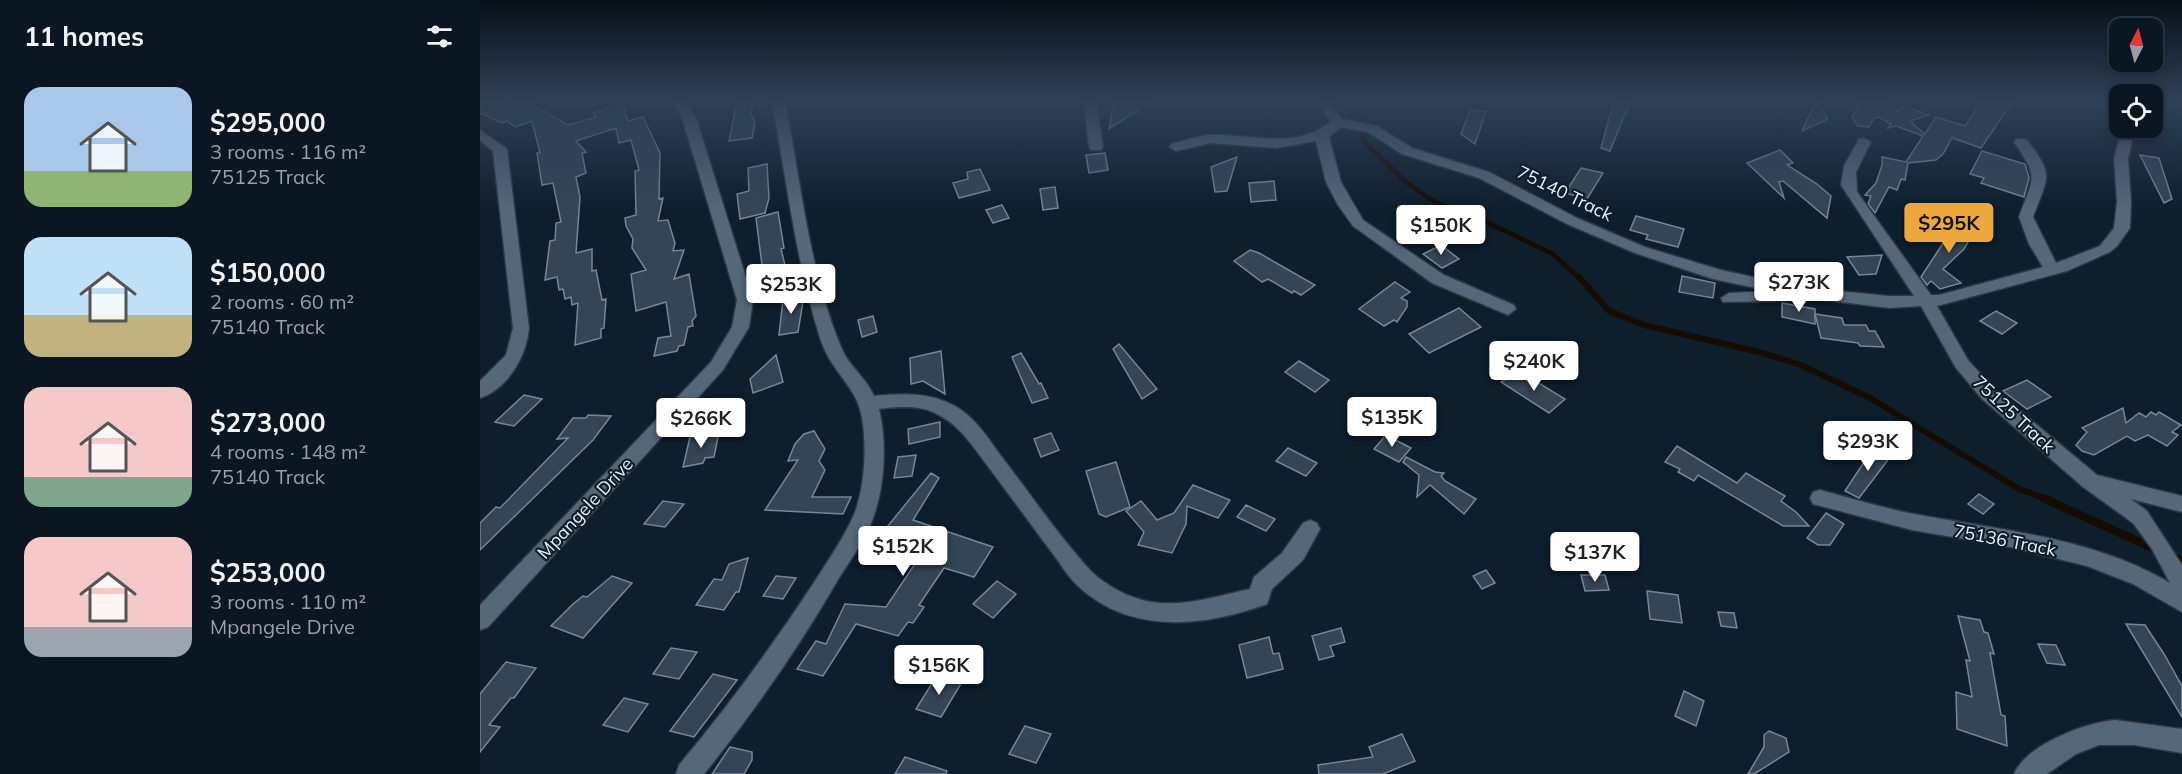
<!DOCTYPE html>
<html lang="en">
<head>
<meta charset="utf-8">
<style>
  :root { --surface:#0a1622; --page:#18232f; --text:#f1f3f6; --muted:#999fa5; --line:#2a3540; --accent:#eea73d }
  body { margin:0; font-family:Mulish,sans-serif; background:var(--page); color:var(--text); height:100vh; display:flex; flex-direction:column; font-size:22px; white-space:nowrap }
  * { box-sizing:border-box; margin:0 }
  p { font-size:20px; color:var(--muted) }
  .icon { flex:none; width:33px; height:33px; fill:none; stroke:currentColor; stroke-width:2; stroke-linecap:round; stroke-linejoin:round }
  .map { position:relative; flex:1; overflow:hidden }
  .drawer { display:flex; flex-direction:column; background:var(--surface); width:480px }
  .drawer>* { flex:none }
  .needle { width:39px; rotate:6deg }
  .buttons { position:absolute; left:1629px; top:18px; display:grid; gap:12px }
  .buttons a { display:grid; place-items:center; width:54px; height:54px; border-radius:12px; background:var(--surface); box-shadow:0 3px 9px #0003,0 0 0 2px var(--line); font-size:30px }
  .price { position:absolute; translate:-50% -51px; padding:0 14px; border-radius:6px; background:#fff; color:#222; font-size:20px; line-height:39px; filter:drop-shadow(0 2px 3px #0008) }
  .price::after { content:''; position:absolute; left:50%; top:36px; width:18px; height:14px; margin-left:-9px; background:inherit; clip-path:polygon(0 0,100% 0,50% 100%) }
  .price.current { background:var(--accent); color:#111 }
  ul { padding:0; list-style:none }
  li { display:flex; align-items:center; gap:18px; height:150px; padding:0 24px }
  li span { display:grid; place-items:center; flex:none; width:168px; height:120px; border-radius:18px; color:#555 }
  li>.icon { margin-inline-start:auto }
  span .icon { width:72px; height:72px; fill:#fffc; stroke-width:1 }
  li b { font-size:26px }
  h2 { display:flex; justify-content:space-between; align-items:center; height:72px; padding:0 24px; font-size:26px }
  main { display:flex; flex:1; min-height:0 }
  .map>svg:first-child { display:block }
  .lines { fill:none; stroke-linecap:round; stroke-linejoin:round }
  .stream-far2 { stroke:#170c01; stroke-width:4.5 }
  .stream-far1 { stroke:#170c01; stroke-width:6 }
  .stream { stroke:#170c01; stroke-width:8 }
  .building { fill:#344556; stroke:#73869a; stroke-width:1.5 }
  .minor-casing { stroke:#2e3642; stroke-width:3 }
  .minor { fill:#55687a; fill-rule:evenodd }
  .labels { text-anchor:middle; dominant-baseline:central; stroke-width:4.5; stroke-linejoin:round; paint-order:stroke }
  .street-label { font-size:18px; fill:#e6f1fc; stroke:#0d1e2d }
</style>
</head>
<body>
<main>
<section class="drawer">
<h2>11 homes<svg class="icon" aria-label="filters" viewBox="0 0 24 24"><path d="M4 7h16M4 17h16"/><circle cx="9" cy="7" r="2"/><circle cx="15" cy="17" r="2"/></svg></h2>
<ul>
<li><span style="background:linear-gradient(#a9c7e8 70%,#8fb573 0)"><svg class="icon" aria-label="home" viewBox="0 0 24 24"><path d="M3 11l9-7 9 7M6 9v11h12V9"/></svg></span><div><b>$295,000</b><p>3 rooms · 116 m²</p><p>75125 Track</p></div></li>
<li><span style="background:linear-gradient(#bfe0f5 65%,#c2b280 0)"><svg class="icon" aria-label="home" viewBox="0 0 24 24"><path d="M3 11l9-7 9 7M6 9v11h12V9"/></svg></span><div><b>$150,000</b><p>2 rooms · 60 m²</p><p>75140 Track</p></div></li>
<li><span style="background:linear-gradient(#f6c9c9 75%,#7fa58c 0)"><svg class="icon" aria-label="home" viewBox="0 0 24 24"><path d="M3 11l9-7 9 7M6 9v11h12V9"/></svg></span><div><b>$273,000</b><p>4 rooms · 148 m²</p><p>75140 Track</p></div></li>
<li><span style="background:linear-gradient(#f6c9c9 75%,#9aa5b1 0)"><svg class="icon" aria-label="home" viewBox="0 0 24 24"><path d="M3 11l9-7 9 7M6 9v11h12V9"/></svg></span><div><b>$253,000</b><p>3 rooms · 110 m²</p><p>Mpangele Drive</p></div></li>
</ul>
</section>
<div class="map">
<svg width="1702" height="774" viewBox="0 0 1702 774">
  <rect width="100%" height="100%" fill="#0d1e2d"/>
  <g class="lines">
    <polyline class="stream-far2" points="872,101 880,116 884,142 926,182 953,201 1004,221 1073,254 1100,279"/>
    <polyline class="stream-far1" points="1099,277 1129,311 1164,325 1279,352 1321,365 1390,398 1539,489 1567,499"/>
    <g class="stream">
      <polyline points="1563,498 1675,549"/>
      <polyline points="1690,555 1702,561"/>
    </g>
  </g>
  <g class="building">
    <polygon points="0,101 15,101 29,106 47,101 88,125 116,117 113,113 143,105 148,121 163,117 180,153 179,199 183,198 178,221 188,220 195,243 193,251 204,250 194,279 209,274 216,316 212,321 213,326 208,327 204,345 199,346 197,351 174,356 178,338 191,336 186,302 156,311 151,274 166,270 152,248 153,239 146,226 145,218 156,215 155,171 159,170 151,140 139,143 136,128 96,141 106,152 102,153 106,173 96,177 100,197 96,253 112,249 112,271 116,270 122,300 126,299 124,328 121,329 121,338 95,345 98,303 92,305 91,297 85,299 83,289 79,290 77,277 65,280 70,241 75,240 76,223 81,222 73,183 62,185 57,153 60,153 52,121 35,127 27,121 22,123 0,113"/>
    <polygon points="257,101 273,101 271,114 275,122 272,138 249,141"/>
    <polygon points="1336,101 1348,119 1322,131"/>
    <polygon points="1373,101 1410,101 1409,103 1419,112 1423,106 1449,115 1430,121 1445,134 1456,117 1485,126 1501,101 1533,101 1501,148 1472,138 1463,154 1456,160 1428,163 1425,180 1421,179 1417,190 1409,187 1395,213 1388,204 1391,196 1385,195 1396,183 1402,165 1402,157 1426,162 1443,136 1416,126 1408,128 1411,124 1399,117 1394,118 1389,127 1378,126 1372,117 1380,105"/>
    <polygon points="1136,102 1149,104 1130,151 1121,148 1132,107"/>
    <polygon points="669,103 629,129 634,104"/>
    <polygon points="990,110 1006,112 995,144 981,134"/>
    <polygon points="1300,150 1313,163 1307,165 1337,184 1351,196 1347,218 1303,181 1299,182 1304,198 1267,163"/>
    <polygon points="1502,151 1545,164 1549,178 1544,197 1501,183 1504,178 1490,174"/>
    <polygon points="625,153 628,170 609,173 606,155"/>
    <polygon points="1660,155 1679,158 1692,199 1684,203"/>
    <polygon points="757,157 747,191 735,192 731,167"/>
    <polygon points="287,164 289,198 285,213 260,219 257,194 269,191 268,168"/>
    <polygon points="1101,168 1123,173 1107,199 1085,193"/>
    <polygon points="500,169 510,190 479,198 473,183 488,179 487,172"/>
    <polygon points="794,181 796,200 771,202 769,183"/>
    <polygon points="575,187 578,208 563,210 560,189"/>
    <polygon points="522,205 529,218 513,223 506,210"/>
    <polygon points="298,212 304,248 301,249 312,294 294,299 286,273 283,273 276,218"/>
    <polygon points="1156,216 1204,229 1198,247 1166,239 1168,235 1150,230"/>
    <polygon points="1480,217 1499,224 1484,249 1463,269 1481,283 1460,289 1451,281 1447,285 1441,277"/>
    <polygon points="961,245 979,259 962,268 943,254"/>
    <polygon points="770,250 779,253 835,285 821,295 814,291 812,293 788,279 782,282 754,261"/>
    <polygon points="1402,255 1396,274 1379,275 1367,257"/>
    <polygon points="1202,276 1235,283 1233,298 1199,292"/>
    <polygon points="915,282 930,292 921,298 927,301 927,307 917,322 914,320 904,326 879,309"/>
    <polygon points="324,295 318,332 299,335 303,299"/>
    <polygon points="1302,303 1335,309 1335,324 1302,317"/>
    <polygon points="979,308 1001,327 949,353 929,334"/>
    <polygon points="1516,311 1537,323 1522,334 1500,321"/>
    <polygon points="1335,314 1362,318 1364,325 1386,325 1389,331 1395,331 1404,347 1380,346 1378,343 1341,338"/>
    <polygon points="393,316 397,332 382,337 378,320"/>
    <polygon points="639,344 677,389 662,399 633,349"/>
    <polygon points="461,351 465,394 443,381 431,384 430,358"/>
    <polygon points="541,353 559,384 561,383 568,398 552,403 532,357"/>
    <polygon points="296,355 303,382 273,393 270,379"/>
    <polygon points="819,361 849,380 835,392 805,372"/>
    <polygon points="1039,371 1085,399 1069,413 1021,382"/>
    <polygon points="1547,380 1571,397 1547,409 1523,391"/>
    <polygon points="44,395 62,399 34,426 15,422"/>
    <polygon points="1643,408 1646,423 1659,413 1666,417 1671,412 1676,415 1679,412 1701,425 1692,432 1698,435 1687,446 1668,435 1655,441 1647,436 1614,455 1602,451 1596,445 1607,432 1602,428"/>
    <polygon points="108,415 131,416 113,440 0,550 0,523 16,507 20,508 88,438 77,439 93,418 106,418"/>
    <polygon points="460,422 460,437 429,444 428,429"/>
    <polygon points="334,431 345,449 339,461 345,470 332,497 371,497 363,514 285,510 318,460 308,461 315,444 324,434"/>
    <polygon points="239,432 234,457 225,458 223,463 203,467 210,437"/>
    <polygon points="571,433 579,450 561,457 554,439"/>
    <polygon points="906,435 931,448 919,462 894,449"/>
    <polygon points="1197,446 1257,483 1266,473 1305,496 1301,501 1316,512 1329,526 1303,526 1218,475 1214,481 1198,472 1200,469 1185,462"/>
    <polygon points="1394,447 1411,456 1379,498 1365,491"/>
    <polygon points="808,448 837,463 826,476 796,461"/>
    <polygon points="436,455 432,476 414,478 418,457"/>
    <polygon points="926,457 955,472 964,473 961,476 965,481 996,499 984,514 950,485 937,497 939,475 923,462"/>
    <polygon points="636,462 650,507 626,517 619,514 606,471"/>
    <polygon points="451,473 459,478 433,520 513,547 494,577 464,568 439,605 444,607 433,623 428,622 418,636 376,624 343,676 317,669 336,641 346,644 365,604 406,607 435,564 390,548"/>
    <polygon points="713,485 750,500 738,518 707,506 706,524 692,553 658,545 664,532 646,511 661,501 677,520 694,513"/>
    <polygon points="1499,494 1514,504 1503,514 1488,504"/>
    <polygon points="183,501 204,504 185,527 164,524"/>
    <polygon points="766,505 795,519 786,531 757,517"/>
    <polygon points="1346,513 1364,524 1350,545 1338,545 1327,538"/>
    <polygon points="268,558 259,592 256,592 244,610 216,605 234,579 242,580 249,564"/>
    <polygon points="1006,570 1015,583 1002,589 993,576"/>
    <polygon points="1101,575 1125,575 1129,590 1105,591"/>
    <polygon points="132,576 152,583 103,638 71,626 93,604 103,596 107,597"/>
    <polygon points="296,576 316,578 303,599 283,596"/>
    <polygon points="517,581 536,594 513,618 493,604"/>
    <polygon points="1167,591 1198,595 1202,623 1170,619"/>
    <polygon points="1238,612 1254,613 1257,628 1241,626"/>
    <polygon points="1478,616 1500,620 1504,632 1508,633 1514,654 1510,653 1521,715 1525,716 1527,746 1477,729 1476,692 1492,697 1486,660 1490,661"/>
    <polygon points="1646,624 1665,625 1684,654 1702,686 1702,717"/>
    <polygon points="861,628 865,642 850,646 854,656 839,660 832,636"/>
    <polygon points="789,637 793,654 799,653 803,669 767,678 759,645"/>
    <polygon points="1558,644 1576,645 1585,665 1567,663"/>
    <polygon points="191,648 217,652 199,679 173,674"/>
    <polygon points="26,662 56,668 34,698 31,698 9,725 20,727 0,752 0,694"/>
    <polygon points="233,674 257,680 214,737 190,731"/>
    <polygon points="457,675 482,682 461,717 436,709"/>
    <polygon points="1204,691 1224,701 1216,726 1195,716"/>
    <polygon points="144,698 168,704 148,732 123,725"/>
    <polygon points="545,726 571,734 556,763 529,754"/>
    <polygon points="1289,731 1306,738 1309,752 1274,774 1268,774 1284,747 1284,735"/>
    <polygon points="922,734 935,761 903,774 839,774 838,765 893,757 889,747"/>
    <polygon points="250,747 272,752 272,760 264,774 232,774"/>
    <polygon points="425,757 467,771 466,774 415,774"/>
  </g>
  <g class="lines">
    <g class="minor-casing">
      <g id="minor">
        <polygon points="194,101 207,101 217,121 273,300 269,327 243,370 8,627 0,630 0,605 231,362 252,327 257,300 203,121"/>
        <path d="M 292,101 L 305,101 C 321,183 329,270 361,347 C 369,367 386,377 394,396 C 422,393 450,392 475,406 C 495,417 508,438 521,456 C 548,491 581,539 611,571 C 627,587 650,598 671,602 C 706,607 737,596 770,589 L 774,577 L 802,553 L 823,523 L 830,520 L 837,523 L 840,529 L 823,560 L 792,589 L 787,604 C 724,627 650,635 598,586 C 587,576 579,561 570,550 C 550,523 530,496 510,469 C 494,448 479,423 453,412 C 436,405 416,407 399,409 C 407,442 405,486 393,518 C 386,539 371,559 359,578 C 319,647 274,712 224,774 L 196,774 L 199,765 C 247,708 290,649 331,587 C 345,565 362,541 373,517 C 385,489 387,448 382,418 C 377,386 352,373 341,341 C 316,263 307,182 292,101 Z"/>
        <polygon points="604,101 616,101 623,147 621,150 611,150 609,147"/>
        <path d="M 836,101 L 849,101 L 862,119 L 897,126 L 932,148 L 1009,172 L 1097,218 L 1165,247 L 1241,270 L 1319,287 L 1409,296 L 1434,296 L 1361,185 L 1364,166 L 1379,139 L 1384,138 L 1391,142 L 1376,172 L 1377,192 L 1451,295 L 1459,295 L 1563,267 L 1549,244 L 1539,217 C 1553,177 1560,179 1534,142 L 1536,139 L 1546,139 C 1575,176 1568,176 1553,217 L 1576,263 L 1620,246 L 1634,228 L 1637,202 L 1634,159 L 1642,128 L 1655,128 L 1648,159 L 1651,202 L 1650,228 L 1637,246 L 1630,252 L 1587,271 L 1457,306 L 1488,360 L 1514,389 L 1617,475 L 1702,496 L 1702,512 L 1651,499 L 1667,511 L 1702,565 L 1702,612 L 1653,584 L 1607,566 L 1530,547 L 1432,530 L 1333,504 L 1330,498 L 1333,492 L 1340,490 C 1371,498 1402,508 1434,514 C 1520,530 1612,537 1690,583 L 1672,549 L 1653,523 L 1603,487 L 1502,399 L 1476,368 L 1441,306 L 1409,308 L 1311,296 L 1309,300 L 1303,301 L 1243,302 L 1241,298 L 1249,293 L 1290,291 L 1233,279 L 1155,253 L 1087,224 L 999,178 L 922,154 L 888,132 L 861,127 L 849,137 L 861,182 L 883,220 L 964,275 L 1034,305 L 1036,309 L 1028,315 L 952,283 L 873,226 L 858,205 L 846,182 L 836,141 L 796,148 L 731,143 L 696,151 L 689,147 L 691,144 C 704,141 719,135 733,135 C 773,134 818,150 851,121 Z"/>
        <path d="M 0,130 L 27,149 L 49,328 C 47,355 28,389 0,398 L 0,381 L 26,355 L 33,328 L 13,151 L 0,140 Z"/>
        <path d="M 1635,720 L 1702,729 L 1702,753 L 1654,745 L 1619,745 L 1596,754 L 1567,774 L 1534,774 C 1546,745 1606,722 1635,720 Z"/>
      </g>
    </g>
    <use href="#minor" class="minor"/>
  </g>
  <linearGradient id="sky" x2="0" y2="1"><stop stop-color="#071019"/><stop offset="0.48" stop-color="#2f4157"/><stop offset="1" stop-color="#2f4157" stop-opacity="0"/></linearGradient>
  <rect width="1702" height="210" fill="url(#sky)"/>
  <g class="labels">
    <g class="street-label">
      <text transform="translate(1085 193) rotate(26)">75140 Track</text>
      <text transform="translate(1534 414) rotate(43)">75125 Track</text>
      <text transform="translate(105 508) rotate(-47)">Mpangele Drive</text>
      <text transform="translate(1525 540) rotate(11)">75136 Track</text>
    </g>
  </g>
</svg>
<div class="buttons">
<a><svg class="needle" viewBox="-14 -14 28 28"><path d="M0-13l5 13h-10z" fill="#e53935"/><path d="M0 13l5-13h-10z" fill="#999fa5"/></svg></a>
<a><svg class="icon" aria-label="locate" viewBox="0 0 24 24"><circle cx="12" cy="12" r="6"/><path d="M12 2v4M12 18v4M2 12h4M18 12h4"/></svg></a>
</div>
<b class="price current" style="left:1469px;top:254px">$295K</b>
<b class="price" style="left:961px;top:256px">$150K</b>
<b class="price" style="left:1319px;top:313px">$273K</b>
<b class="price" style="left:311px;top:315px">$253K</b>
<b class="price" style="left:1054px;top:392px">$240K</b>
<b class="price" style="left:912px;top:448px">$135K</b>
<b class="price" style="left:221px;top:449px">$266K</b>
<b class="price" style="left:1388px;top:472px">$293K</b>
<b class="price" style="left:423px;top:577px">$152K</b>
<b class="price" style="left:1115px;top:583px">$137K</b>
<b class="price" style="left:459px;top:696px">$156K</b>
</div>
</main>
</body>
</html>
